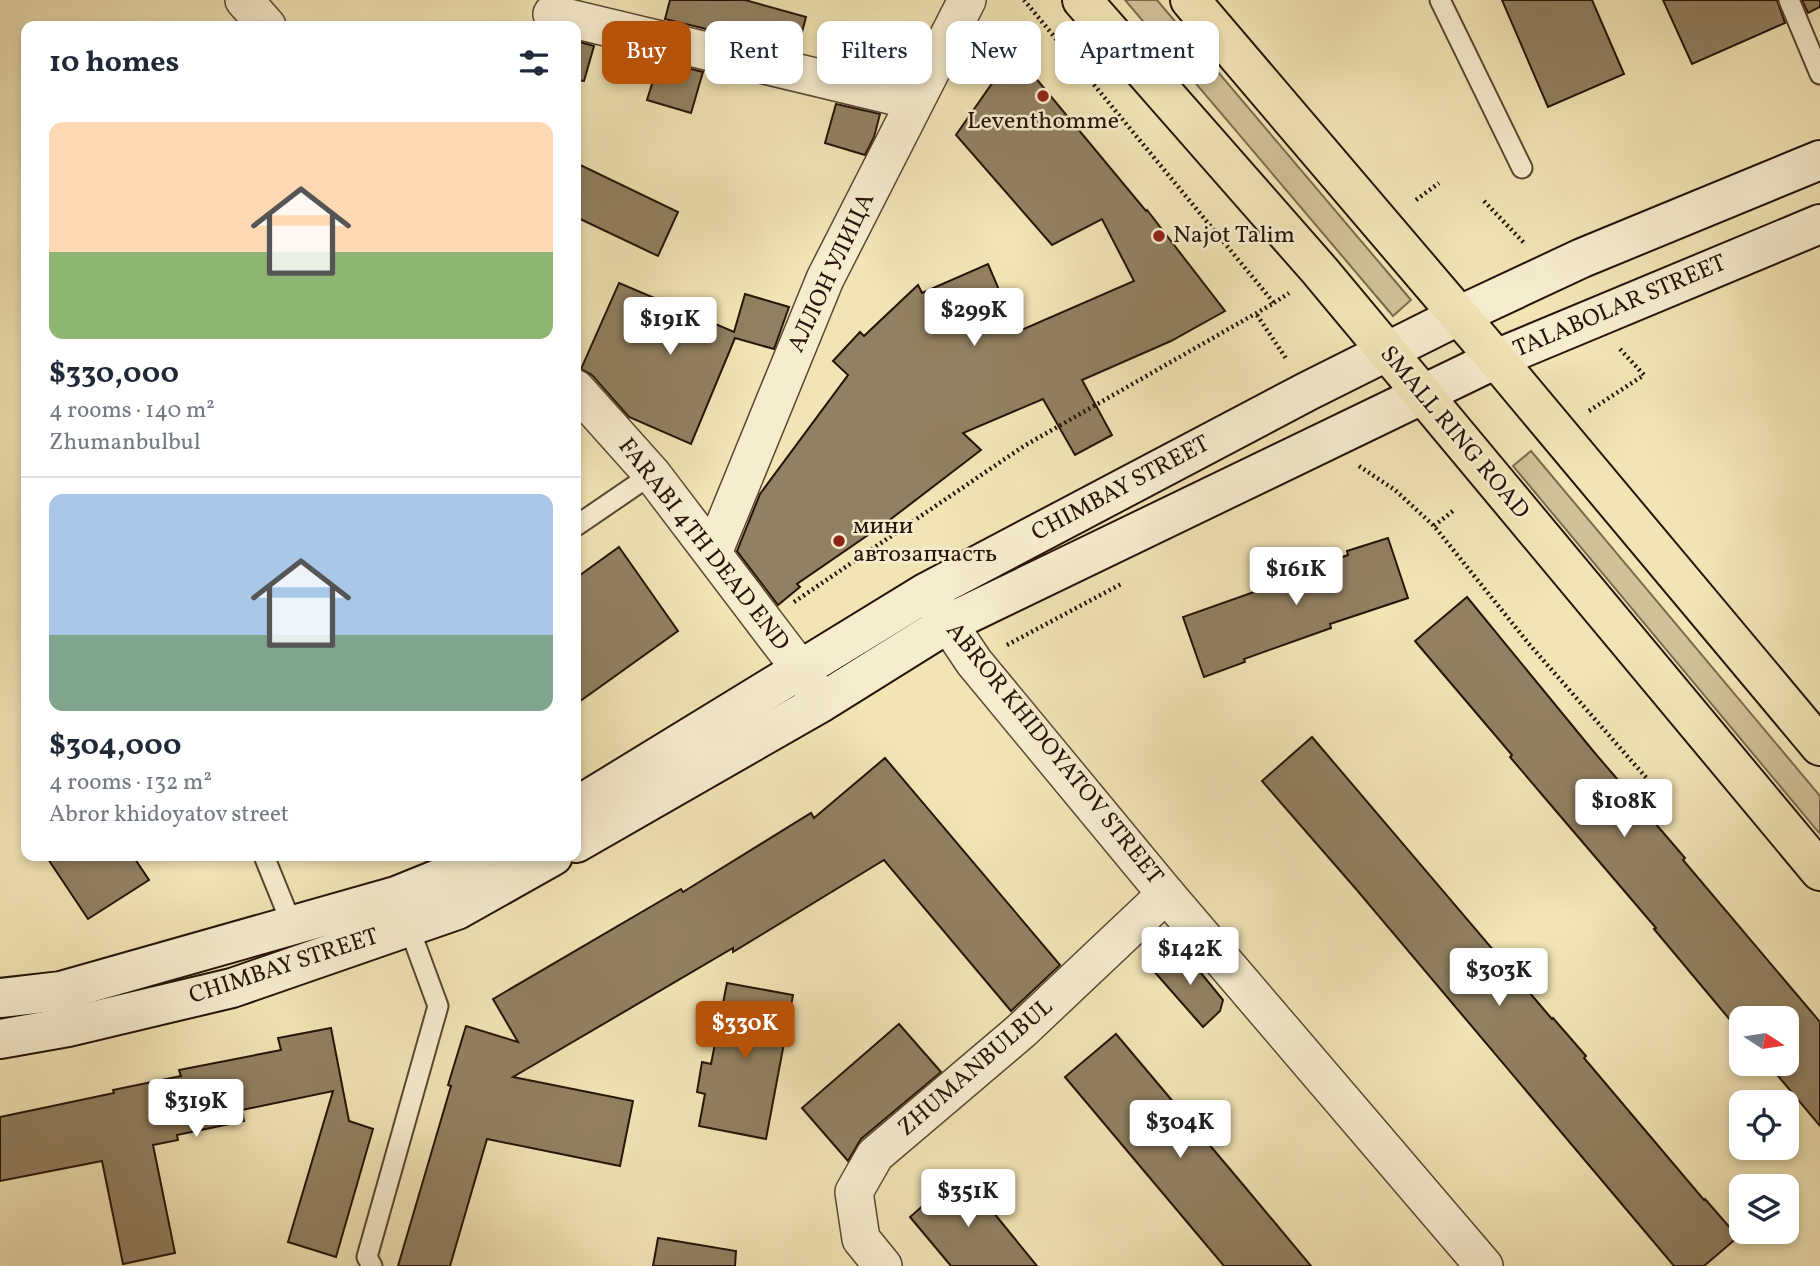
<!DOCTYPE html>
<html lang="en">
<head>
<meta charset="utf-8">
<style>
  :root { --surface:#fff; --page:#f2f2f3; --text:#1f2937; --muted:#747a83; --line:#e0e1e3; --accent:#b45309 }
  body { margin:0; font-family:Vollkorn,serif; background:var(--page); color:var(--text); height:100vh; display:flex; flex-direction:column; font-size:26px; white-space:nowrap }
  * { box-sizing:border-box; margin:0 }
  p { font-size:23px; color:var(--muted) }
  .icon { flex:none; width:38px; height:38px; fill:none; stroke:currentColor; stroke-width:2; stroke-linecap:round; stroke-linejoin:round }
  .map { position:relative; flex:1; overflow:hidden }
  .drawer { position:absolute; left:21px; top:21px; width:560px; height:840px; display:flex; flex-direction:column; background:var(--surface); border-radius:14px; box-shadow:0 4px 10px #0003 }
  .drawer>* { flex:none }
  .guide { position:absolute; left:602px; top:21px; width:665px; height:63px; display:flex; gap:14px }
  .needle { width:46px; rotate:102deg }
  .fabs { position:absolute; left:1729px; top:1006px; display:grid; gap:14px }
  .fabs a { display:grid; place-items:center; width:70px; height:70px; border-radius:14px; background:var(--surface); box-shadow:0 4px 10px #0003; font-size:35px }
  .price { position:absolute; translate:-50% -60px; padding:0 16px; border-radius:7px; background:#fff; color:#222; font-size:23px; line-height:46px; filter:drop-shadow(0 2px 4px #0008) }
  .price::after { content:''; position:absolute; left:50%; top:42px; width:21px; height:16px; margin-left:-10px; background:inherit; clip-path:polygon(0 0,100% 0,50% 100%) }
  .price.selected { background:var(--accent); color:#fff }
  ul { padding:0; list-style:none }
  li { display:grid; align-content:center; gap:14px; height:371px; padding:0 28px }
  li+li { border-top:2px solid var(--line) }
  li span { display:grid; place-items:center; height:217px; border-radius:14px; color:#555 }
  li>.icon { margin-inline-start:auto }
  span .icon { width:126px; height:126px; fill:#fffc; stroke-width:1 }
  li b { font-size:30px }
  h2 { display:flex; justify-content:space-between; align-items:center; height:84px; padding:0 28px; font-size:30px }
  .tag { padding:0 24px; border-radius:14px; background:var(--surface); box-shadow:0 4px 10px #0003; font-size:24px; line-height:63px }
  .tag.selected { background:var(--accent); color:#fff }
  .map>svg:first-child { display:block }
  .green { fill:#cfc097; stroke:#7c6a4e; stroke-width:2 }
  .building { fill:#918061; stroke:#281306; stroke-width:2 }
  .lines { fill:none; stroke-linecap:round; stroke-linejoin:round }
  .service-casing { stroke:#5a4732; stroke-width:23 }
  .minor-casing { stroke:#5a4732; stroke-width:40 }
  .secondary-casing { stroke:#281306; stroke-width:42 }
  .trunk-casing { stroke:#281306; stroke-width:42 }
  .path { stroke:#281306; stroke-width:4.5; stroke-dasharray:2 3.5; stroke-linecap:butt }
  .service { stroke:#f6edcf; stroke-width:19 }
  .minor { stroke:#f6edcf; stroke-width:37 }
  .secondary { stroke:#f6edcf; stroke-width:38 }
  .trunk { stroke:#f1e4b5; stroke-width:38 }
  .poi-dot { fill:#8f2418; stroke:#f6edcf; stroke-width:2.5 }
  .labels { text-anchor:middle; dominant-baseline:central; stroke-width:5; stroke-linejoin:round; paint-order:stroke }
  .poi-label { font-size:24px; fill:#281306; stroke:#f6edcf; text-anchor:start }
  .street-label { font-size:24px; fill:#281306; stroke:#f6edcf }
</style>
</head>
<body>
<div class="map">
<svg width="1820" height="1266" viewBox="0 0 1820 1266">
  <rect width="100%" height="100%" fill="#f1e4b5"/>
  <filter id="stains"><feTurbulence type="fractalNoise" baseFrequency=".00286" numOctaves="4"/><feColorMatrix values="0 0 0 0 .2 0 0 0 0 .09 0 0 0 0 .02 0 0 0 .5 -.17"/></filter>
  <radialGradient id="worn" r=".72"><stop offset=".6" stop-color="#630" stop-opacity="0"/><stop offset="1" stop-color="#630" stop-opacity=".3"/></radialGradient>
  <g class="green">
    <polygon points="1125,0 1157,0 1411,300 1393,316"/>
    <polygon points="1531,451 1820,796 1820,834 1513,466"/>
  </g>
  <g class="building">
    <polygon points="670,0 745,0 806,17 797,51 665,19"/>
    <polygon points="1502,0 1592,0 1624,74 1548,107"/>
    <polygon points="1663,0 1777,0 1785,23 1692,64"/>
    <polygon points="1802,0 1820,0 1820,7 1808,13"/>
    <polygon points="860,29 904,41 894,74 850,64"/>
    <polygon points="576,41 594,46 584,81 576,80"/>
    <polygon points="1014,52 1146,211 1147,210 1225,311 1171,341 1082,380 1112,435 1075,455 1043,399 963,433 981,450 887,522 797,584 800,587 778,605 737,551 760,494 848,375 833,361 860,332 864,336 918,285 922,293 988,264 1017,332 1134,281 1102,219 1052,245 956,135"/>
    <polygon points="659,61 703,72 691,113 647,100"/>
    <polygon points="836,104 880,114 874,137 865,155 825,143"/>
    <polygon points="576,163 678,212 658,256 576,217"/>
    <polygon points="619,283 734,332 745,294 789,307 774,349 735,338 691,444 629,417 592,375 581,369"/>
    <polygon points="1388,538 1408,598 1330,624 1331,628 1244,659 1245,662 1204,677 1183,617 1271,586 1270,582 1348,555 1347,551"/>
    <polygon points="619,547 678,631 576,704 576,578"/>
    <polygon points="1467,597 1594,752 1685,858 1683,860 1820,1022 1820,1126 1768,1064 1787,1064 1787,1018 1741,1018 1741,1032 1736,1027 1654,929 1656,928 1550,804 1510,757 1512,755 1415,641"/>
    <polygon points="1312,737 1552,1019 1553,1018 1586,1056 1584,1058 1704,1200 1705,1199 1738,1237 1704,1266 1674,1266 1356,889 1262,781"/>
    <polygon points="885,758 1060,965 1011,1011 884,860 733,952 733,948 513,1077 633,1101 620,1166 487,1139 450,1266 398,1266 451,1086 448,1085 466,1026 518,1042 493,999 681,889 683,892 811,813 814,818"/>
    <polygon points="46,856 133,856 149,880 88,919"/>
    <polygon points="1168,953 1188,957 1223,1000 1220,1011 1203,1027 1152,969"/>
    <polygon points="727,983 793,995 766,1139 699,1126 705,1094 697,1092 702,1062 711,1064"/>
    <polygon points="899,1024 941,1072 861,1139 848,1161 802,1108"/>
    <polygon points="331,1028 349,1121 373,1129 336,1257 288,1242 333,1091 242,1110 244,1121 177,1135 178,1140 153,1145 175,1253 123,1264 102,1161 0,1181 0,1117 114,1093 113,1090 181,1076 179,1070 281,1050 278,1038"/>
    <polygon points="1116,1034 1245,1187 1311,1266 1224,1266 1065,1077"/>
    <polygon points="960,1173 993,1212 1037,1266 951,1266 910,1217"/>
    <polygon points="658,1238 736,1251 735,1266 653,1266"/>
  </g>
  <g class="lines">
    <g class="service-casing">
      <g id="service">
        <polyline points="1440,0 1522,168"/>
        <polyline points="1789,0 1820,74"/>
        <polyline points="576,526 652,474"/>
        <polyline points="264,856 292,925"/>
        <polyline points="372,1266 367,1257 438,1006 407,922"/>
      </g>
    </g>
    <g class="minor-casing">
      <g id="minor">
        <polyline points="244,0 267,26"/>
        <polyline points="552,14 915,101"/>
        <polyline points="576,389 652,474 801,670 817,696"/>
        <polyline points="713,553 825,279 967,0"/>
        <polyline points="931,598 974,662 1166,894 1484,1266"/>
        <polyline points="883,1266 861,1239 854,1192 875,1155 1021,1031 1166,894"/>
      </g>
    </g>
    <g class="secondary-casing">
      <g id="secondary">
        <polyline points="576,807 927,592 1308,391 1458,316 1582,258 1820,160"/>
        <polyline points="576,843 822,702 947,624 1496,359 1820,224"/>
        <polyline points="0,998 61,991 396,896 495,856"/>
        <polyline points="0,1039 68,1027 232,988 457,910 553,856"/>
      </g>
    </g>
    <g class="trunk-casing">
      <g id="trunk">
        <polyline points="1082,0 1320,271 1820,871"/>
        <polyline points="1190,0 1496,359 1820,746"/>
      </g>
    </g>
    <g class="path">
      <polyline points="1416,200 1439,183"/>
      <polyline points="1484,201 1525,244"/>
      <polyline points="1274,303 1289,293"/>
      <polyline points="1257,315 1287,360"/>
      <polyline points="1589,411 1644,375 1619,348"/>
      <polyline points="1359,466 1395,490 1434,526 1529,644 1657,790"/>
      <polyline points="1434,526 1454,510"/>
      <polyline points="794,602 1024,446 1274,303 1024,0"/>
      <polyline points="1007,645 1123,583"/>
    </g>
    <use href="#service" class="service"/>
    <use href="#minor" class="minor"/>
    <use href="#secondary" class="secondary"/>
    <use href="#trunk" class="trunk"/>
  </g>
  <g class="poi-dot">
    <circle cx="1043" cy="96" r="7"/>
    <circle cx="1159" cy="236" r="7"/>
    <circle cx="839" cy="541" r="7"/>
  </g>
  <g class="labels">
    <g class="poi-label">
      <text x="1043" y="122" text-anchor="middle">Leventhomme</text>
      <text x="1173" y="236">Najot Talim</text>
      <text x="853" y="527">мини<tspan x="853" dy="28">автозапчасть</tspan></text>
    </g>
    <g class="street-label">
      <text transform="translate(832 273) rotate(-65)">АЛЛОН УЛИЦА</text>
      <text transform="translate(1620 307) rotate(-23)">TALABOLAR STREET</text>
      <text transform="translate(1454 433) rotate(50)">SMALL RING ROAD</text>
      <text transform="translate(1121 489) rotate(-28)">CHIMBAY STREET</text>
      <text transform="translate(703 545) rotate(52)">FARABI 4TH DEAD END</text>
      <text transform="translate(1054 754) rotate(51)">ABROR KHIDOYATOV STREET</text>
      <text transform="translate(284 967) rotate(-18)">CHIMBAY STREET</text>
      <text transform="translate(976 1068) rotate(-41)">ZHUMANBULBUL</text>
    </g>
  </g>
  <rect width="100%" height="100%" filter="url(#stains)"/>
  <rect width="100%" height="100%" fill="url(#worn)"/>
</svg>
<div class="fabs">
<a><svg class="needle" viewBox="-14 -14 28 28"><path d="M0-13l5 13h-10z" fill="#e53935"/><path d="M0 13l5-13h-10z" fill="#747a83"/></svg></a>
<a><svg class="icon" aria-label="locate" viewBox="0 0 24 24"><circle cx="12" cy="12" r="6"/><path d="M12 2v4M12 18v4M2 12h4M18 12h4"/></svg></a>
<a><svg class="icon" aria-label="layers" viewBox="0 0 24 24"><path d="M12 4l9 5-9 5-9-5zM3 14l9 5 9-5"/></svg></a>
</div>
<b class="price" style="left:974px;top:348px">$299K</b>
<b class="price" style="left:670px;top:357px">$191K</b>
<b class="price" style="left:1296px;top:607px">$161K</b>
<b class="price" style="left:1624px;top:839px">$108K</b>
<b class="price" style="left:1190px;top:987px">$142K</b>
<b class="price" style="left:1499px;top:1008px">$303K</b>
<b class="price selected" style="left:745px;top:1061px">$330K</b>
<b class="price" style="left:196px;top:1139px">$319K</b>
<b class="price" style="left:1180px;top:1160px">$304K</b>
<b class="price" style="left:968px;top:1229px">$351K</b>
<div class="guide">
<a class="tag selected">Buy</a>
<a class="tag">Rent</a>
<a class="tag">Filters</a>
<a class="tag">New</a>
<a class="tag">Apartment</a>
</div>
<section class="drawer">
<h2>10 homes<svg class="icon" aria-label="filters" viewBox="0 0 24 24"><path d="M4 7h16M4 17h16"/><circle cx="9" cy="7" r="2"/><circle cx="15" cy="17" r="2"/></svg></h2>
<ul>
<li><span style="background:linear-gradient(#ffd9b3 60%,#8fb573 0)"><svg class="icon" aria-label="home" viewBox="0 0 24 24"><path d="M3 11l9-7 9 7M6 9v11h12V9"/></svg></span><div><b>$330,000</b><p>4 rooms · 140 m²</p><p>Zhumanbulbul</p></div></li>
<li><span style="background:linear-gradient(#a9c7e8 65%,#7fa58c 0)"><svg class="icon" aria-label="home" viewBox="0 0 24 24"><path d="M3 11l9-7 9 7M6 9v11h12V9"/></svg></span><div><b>$304,000</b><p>4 rooms · 132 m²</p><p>Abror khidoyatov street</p></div></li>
</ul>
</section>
</div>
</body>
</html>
